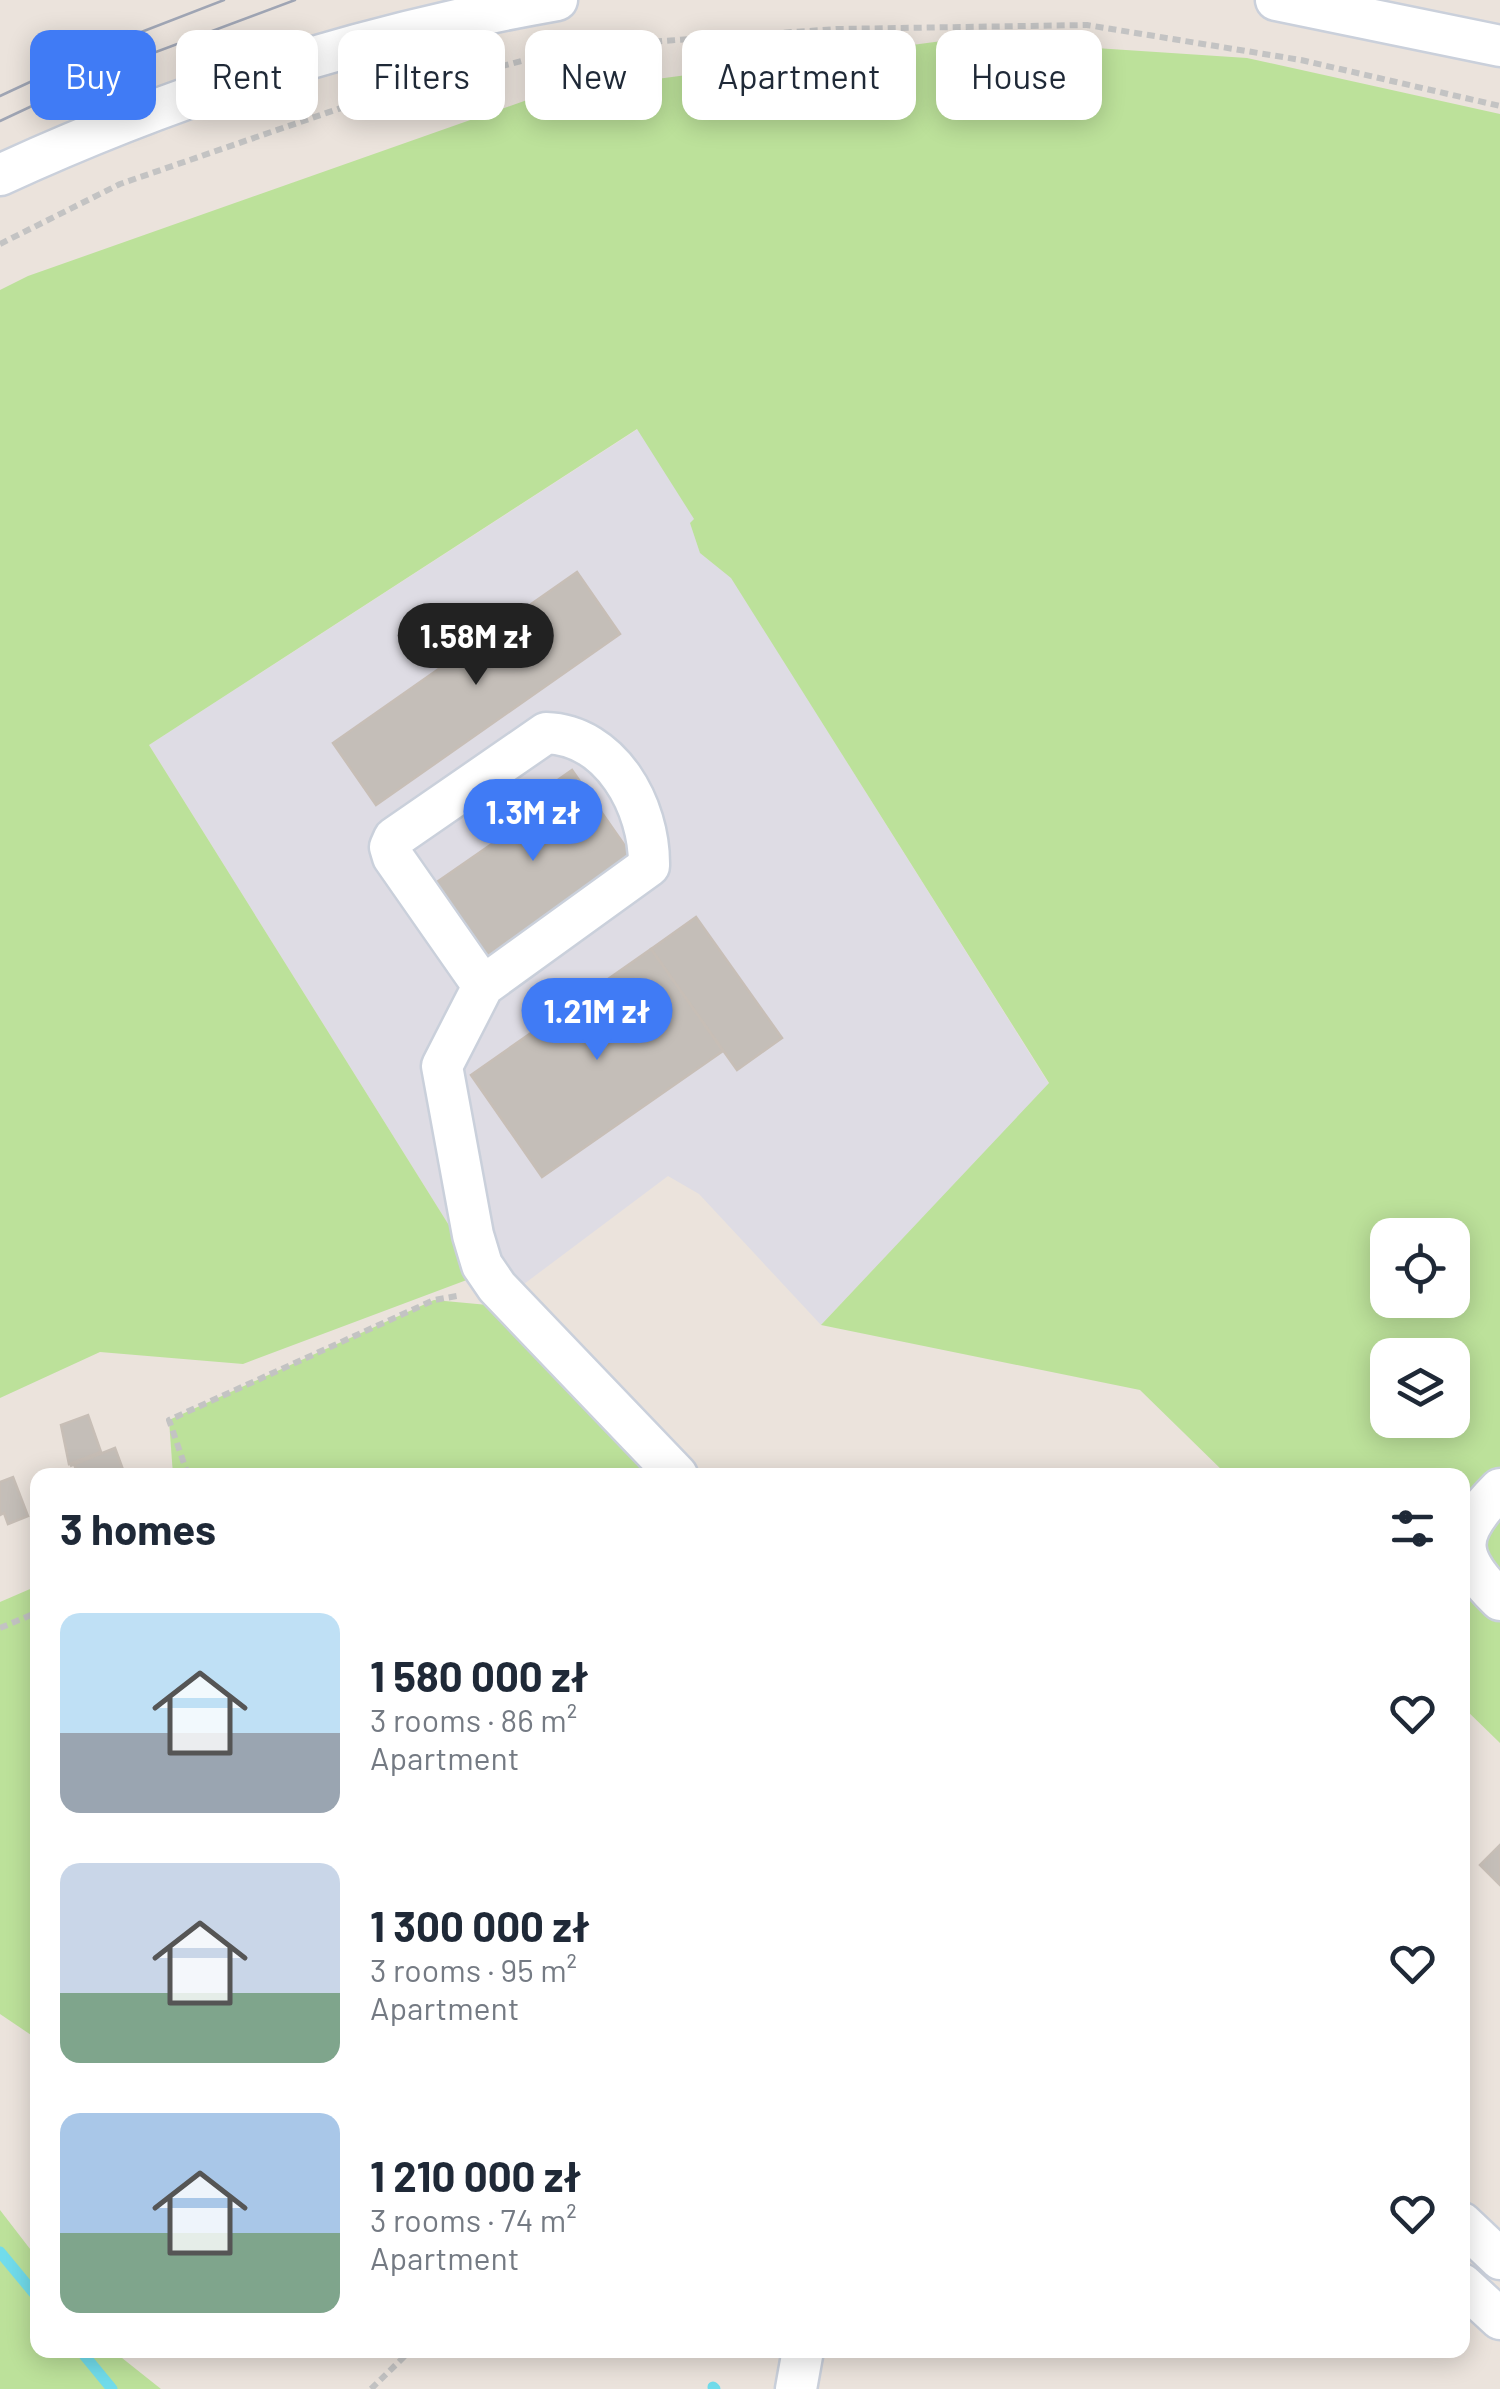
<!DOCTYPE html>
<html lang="en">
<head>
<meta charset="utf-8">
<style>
  :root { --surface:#fff; --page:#f6f6f7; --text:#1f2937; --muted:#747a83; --accent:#407bf5 }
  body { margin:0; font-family:Barlow,sans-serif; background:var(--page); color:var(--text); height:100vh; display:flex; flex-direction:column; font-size:38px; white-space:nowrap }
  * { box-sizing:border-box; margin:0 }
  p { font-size:32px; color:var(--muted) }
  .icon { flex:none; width:55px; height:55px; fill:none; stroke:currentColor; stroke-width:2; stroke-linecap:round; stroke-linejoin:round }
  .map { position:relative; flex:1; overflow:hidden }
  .panel { position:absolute; left:30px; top:1468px; width:1440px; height:890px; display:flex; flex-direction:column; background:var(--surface); border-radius:20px; box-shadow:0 5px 25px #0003 }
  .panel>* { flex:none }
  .guide { position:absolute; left:30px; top:30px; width:1440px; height:90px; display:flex; gap:20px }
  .controls { position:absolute; left:1370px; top:1218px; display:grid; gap:20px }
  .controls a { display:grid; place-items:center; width:100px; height:100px; border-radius:20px; background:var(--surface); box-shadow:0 5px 25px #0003; font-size:50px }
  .price { position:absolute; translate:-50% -85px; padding:0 22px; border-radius:35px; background:var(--accent); color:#fff; font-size:32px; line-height:65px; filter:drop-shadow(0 2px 5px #0008) }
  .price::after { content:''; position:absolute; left:50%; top:60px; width:30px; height:22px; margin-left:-15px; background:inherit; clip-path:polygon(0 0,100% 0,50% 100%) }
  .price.on { background:#222; color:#fff }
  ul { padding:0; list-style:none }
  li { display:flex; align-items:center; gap:30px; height:250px; padding:0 30px }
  li span { display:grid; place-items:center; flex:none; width:280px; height:200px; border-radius:20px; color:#555 }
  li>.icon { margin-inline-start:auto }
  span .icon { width:120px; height:120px; fill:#fffc; stroke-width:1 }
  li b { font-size:42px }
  h2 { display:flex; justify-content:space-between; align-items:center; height:120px; padding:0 30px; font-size:42px }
  .tag { padding:0 35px; border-radius:20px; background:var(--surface); box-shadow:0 5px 25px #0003; font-size:35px; line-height:90px }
  .tag.on { background:var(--accent); color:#fff }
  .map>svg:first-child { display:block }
  .industrial { fill:#dedce4 }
  .green { fill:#bce19a; fill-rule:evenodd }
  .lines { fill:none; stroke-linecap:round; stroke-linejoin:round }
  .stream { stroke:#71dceb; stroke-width:11 }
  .building { fill:#c4beb8; stroke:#c7beb6; stroke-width:2.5 }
  .minor-casing { stroke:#cad0db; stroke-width:45 }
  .path { stroke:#c3c3c3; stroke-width:6; stroke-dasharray:8 5; stroke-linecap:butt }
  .minor { stroke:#fff; stroke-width:40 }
  .tram { stroke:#9fa5b4; stroke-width:2.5 }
</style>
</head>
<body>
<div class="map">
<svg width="1500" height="2389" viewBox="0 0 1500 2389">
  <rect width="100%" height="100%" fill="#ebe3dc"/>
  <polygon class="industrial" points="638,429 1049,1084 821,1325 699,1194 668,1176 524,1284 480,1275 149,745"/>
  <g class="green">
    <path d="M 957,39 L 1247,58 L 1500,114 L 1500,1743 L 1463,1707 L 1462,1475 L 1227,1475 L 1140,1390 L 821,1325 L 1049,1083 L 731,578 L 700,553 L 690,523 L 694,519 L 637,429 L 149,745 L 480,1275 L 243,1364 L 100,1352 L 0,1398 L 0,290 L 28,276 L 544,94 ZM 1388,1235 L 1452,1235 L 1452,1300 L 1388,1300 ZM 1388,1355 L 1452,1355 L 1452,1420 L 1388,1420 Z"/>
    <polygon points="434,1300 488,1305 662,1475 173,1475 169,1420"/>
    <polygon points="37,1586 37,2039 0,2014 0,1602"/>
    <polygon points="0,2210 37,2258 38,2350 112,2350 161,2389 0,2389"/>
  </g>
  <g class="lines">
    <g class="stream">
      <polyline points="0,2252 38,2298"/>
      <polyline points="80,2350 112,2389"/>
      <polyline points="713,2387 715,2389"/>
    </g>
  </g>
  <g class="building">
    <polygon points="577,572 620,634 376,805 333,743"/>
    <polygon points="572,770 632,856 485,957 434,884 499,839 491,827"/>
    <polygon points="696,917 782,1038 737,1070 651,949"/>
    <polygon points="651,949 723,1051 542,1177 471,1075"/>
    <polygon points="88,1415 101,1452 69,1464 61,1425"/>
    <polygon points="115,1448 125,1475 78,1475 74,1464 70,1466"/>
    <polygon points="13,1477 28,1516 8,1524 4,1513 0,1515 0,1482"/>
    <polygon points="1500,1845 1500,1885 1480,1865"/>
  </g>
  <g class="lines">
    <g class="minor-casing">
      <g id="minor">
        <polyline points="1276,0 1500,46"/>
        <path d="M 0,175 C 178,93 364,34 557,0"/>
        <path d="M 483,986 L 393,857 L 390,847 L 394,838 L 546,733 C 611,735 650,806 649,866 L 483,986 L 442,1066 L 473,1235 L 482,1265 L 497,1287 L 677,1475"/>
        <path d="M 1500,1489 C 1454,1535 1454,1555 1500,1600"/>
        <polyline points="1462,2223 1500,2259"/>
        <polyline points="1462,2284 1500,2319"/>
        <polyline points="796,2389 803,2350"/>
      </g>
    </g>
    <g class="path">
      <polyline points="0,244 120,184 338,109 575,47 837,29 1087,25 1301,60 1500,106"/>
      <polyline points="188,1475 169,1420 434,1300 457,1296"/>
      <polyline points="0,1628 38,1612"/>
      <polyline points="371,2389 411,2350"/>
    </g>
    <use href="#minor" class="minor"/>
    <g class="tram">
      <polyline points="0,96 118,41 224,0"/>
      <polyline points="0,121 113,68 295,0"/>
    </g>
  </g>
</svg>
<div class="controls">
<a><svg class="icon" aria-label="locate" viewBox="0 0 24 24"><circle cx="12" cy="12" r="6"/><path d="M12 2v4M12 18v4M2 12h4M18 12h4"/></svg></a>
<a><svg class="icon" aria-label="layers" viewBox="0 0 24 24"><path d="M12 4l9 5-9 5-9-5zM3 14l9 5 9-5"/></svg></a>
</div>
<b class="price on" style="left:476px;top:688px">1.58M zł</b>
<b class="price" style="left:533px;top:864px">1.3M zł</b>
<b class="price" style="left:597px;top:1063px">1.21M zł</b>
<div class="guide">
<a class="tag on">Buy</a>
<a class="tag">Rent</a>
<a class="tag">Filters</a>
<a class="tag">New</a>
<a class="tag">Apartment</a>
<a class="tag">House</a>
</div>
<section class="panel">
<h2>3 homes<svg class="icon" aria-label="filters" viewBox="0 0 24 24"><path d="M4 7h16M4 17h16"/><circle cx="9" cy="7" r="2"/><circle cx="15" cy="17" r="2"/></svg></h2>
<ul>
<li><span style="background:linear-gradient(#bfe0f5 60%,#9aa5b1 0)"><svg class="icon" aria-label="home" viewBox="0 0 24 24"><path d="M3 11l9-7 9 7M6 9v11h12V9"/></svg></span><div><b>1 580 000 zł</b><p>3 rooms · 86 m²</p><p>Apartment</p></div><svg class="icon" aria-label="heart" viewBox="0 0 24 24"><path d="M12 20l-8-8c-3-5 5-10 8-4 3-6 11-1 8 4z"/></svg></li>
<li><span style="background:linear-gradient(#c9d6e8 65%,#7fa58c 0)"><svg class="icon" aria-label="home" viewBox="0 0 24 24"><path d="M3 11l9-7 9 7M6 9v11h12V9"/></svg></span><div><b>1 300 000 zł</b><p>3 rooms · 95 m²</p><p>Apartment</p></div><svg class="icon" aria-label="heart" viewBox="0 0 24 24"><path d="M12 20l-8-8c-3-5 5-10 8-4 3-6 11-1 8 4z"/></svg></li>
<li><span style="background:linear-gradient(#a9c7e8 60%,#7fa58c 0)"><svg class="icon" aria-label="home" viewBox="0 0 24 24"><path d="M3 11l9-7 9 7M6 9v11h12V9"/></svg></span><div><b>1 210 000 zł</b><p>3 rooms · 74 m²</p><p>Apartment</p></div><svg class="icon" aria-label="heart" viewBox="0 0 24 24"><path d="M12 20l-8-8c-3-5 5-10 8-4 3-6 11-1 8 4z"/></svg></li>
</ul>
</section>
</div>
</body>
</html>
